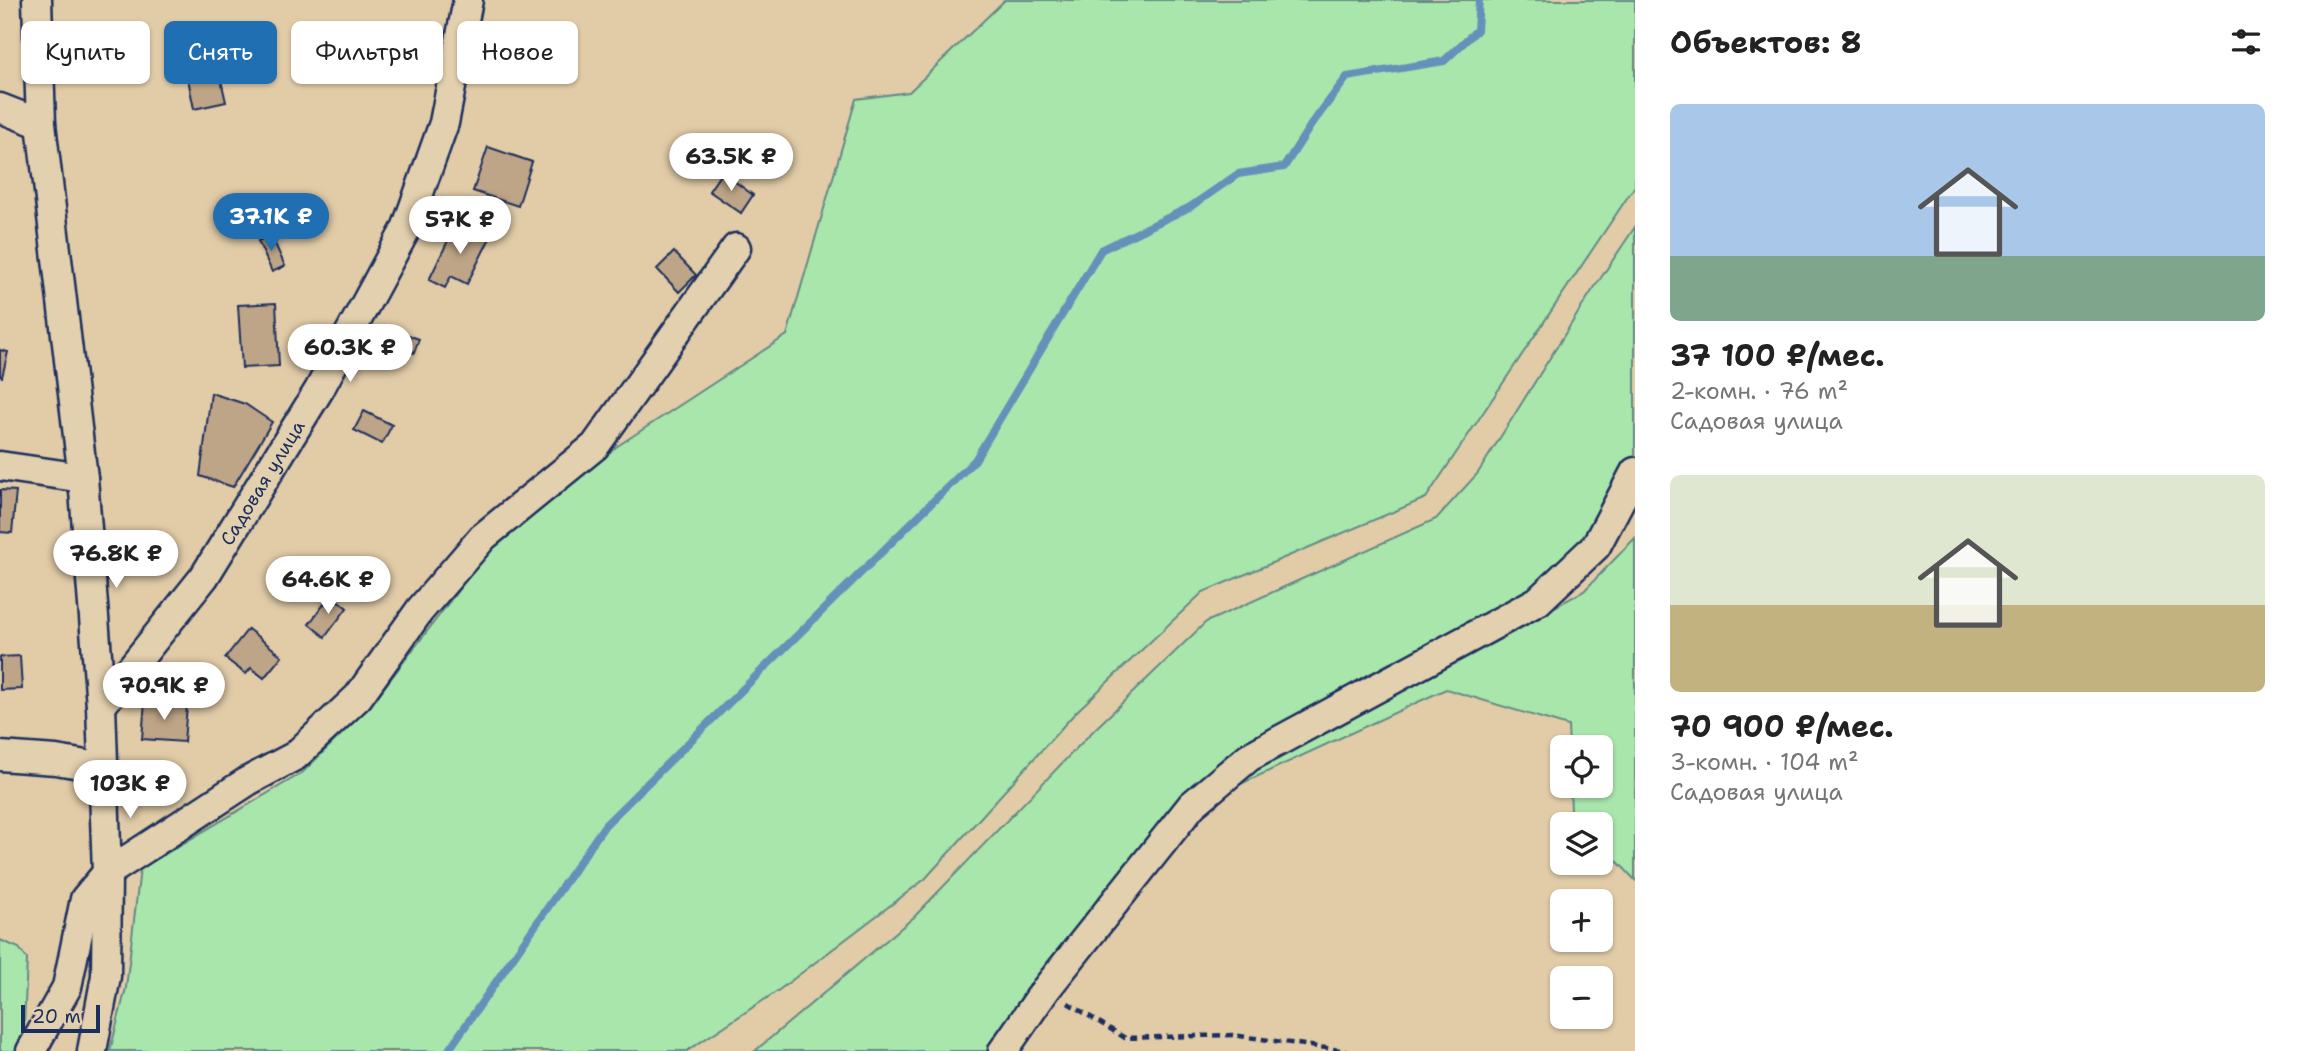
<!DOCTYPE html>
<html lang="ru">
<head>
<meta charset="utf-8">
<style>
  :root { --surface:#fff; --page:#f2f2f2; --text:#222; --muted:#767676; --accent:#1f6fb2 }
  body { margin:0; font-family:"Shantell Sans",sans-serif; background:var(--page); color:var(--text); height:100vh; display:flex; flex-direction:column; font-size:26px; white-space:nowrap }
  * { box-sizing:border-box; margin:0 }
  p { font-size:23px; color:var(--muted) }
  .icon { flex:none; width:38px; height:38px; fill:none; stroke:currentColor; stroke-width:2; stroke-linecap:round; stroke-linejoin:round }
  .map { position:relative; flex:1; overflow:hidden }
  .sheet { display:flex; flex-direction:column; background:var(--surface); width:665px }
  .sheet>* { flex:none }
  .top-card { position:absolute; left:21px; top:21px; width:665px; height:63px; display:flex; gap:14px }
  .controls { position:absolute; left:1550px; top:735px; display:grid; gap:14px }
  .controls a { display:grid; place-items:center; width:63px; height:63px; border-radius:10px; background:var(--surface); box-shadow:0 2px 5px #0004; font-size:35px }
  .scale { position:absolute; left:21px; bottom:18px; width:79px; box-sizing:border-box; padding-left:7px; border:4px solid #1b2f5e; border-top:0; font-size:19px; line-height:24px; white-space:nowrap; color:#1b2f5e; -webkit-text-stroke:5px #e3d0ae; paint-order:stroke }
  .price { position:absolute; translate:-50% -60px; padding:0 16px; border-radius:24px; background:#fff; color:#222; font-size:23px; line-height:46px; filter:drop-shadow(0 2px 4px #0008) }
  .price::after { content:''; position:absolute; left:50%; top:42px; width:21px; height:16px; margin-left:-10px; background:inherit; clip-path:polygon(0 0,100% 0,50% 100%) }
  .price.active { background:var(--accent); color:#fff }
  ul { padding:0; list-style:none }
  li { display:grid; align-content:center; gap:14px; height:371px; padding:0 35px }
  li span { display:grid; place-items:center; height:217px; border-radius:10px; color:#555 }
  li>.icon { margin-inline-start:auto }
  span .icon { width:126px; height:126px; fill:#fffc; stroke-width:1 }
  li b { font-size:30px }
  h2 { display:flex; justify-content:space-between; align-items:center; height:84px; padding:0 35px; font-size:30px }
  .chip { padding:0 24px; border-radius:10px; background:var(--surface); box-shadow:0 2px 5px #0004; font-size:24px; line-height:63px }
  .chip.active { background:var(--accent); color:#fff }
  main { display:flex; flex:1; min-height:0 }
  .map>svg:first-child { display:block }
  .green { fill:#a9e6ac; stroke:#628a85; stroke-width:2 }
  .lines { fill:none; stroke-linecap:round; stroke-linejoin:round }
  .stream { stroke:#6590ba; stroke-width:8 }
  .building { fill:#bea587; stroke:#1b2f5e; stroke-width:2 }
  .minor-casing { stroke:#1b2f5e; stroke-width:33 }
  .path { stroke:#1b2f5e; stroke-width:4.5; stroke-dasharray:7 5; stroke-linecap:butt }
  .minor { stroke:#e3d0ae; stroke-width:28 }
  .labels { text-anchor:middle; dominant-baseline:central; stroke-width:5; stroke-linejoin:round; paint-order:stroke }
  .street-label { font-size:19px; fill:#1b2f5e; stroke:#e3d0ae }
</style>
</head>
<body>
<main>
<div class="map">
<svg width="1635" height="1051" viewBox="0 0 1635 1051">
  <rect width="100%" height="100%" fill="#e2cca8"/>
  <filter id="ink" filterUnits="userSpaceOnUse"><feTurbulence type="fractalNoise" baseFrequency=".0143" numOctaves="2"/><feDisplacementMap in="SourceGraphic" scale="14" xChannelSelector="R" yChannelSelector="G"/><feConvolveMatrix kernelMatrix="1 2 1 2 8 2 1 2 1" color-interpolation-filters="sRGB"/></filter>
  <g filter="url(#ink)">
    <g class="green">
      <polygon points="1005,0 1635,0 1635,186 1426,498 1203,592 1076,712 925,879 779,990 687,1051 110,1051 126,988 140,869 302,773 370,706 492,546 616,447 787,335 856,99 909,92"/>
      <polygon points="1635,227 1635,475 1576,562 1513,603 1390,663 1240,746 1167,812 994,1051 755,1051 914,917 1094,730 1206,622 1436,519 1478,473 1588,297"/>
      <polygon points="1635,538 1635,880 1601,844 1601,824 1583,824 1571,812 1570,786 1601,786 1601,747 1569,747 1568,726 1446,689 1219,794 1258,765 1330,731 1584,591"/>
      <polygon points="0,940 19,948 27,959 24,1026 30,1051 0,1051"/>
    </g>
    <g class="lines">
      <polyline class="stream" points="448,1051 605,825 975,460 1101,250 1190,207 1238,174 1284,167 1311,125 1347,77 1444,61 1477,30 1479,0"/>
    </g>
    <g class="building">
      <polygon points="216,58 226,102 194,109 185,64"/>
      <polygon points="488,147 532,162 518,206 473,191"/>
      <polygon points="722,172 753,195 741,213 709,191"/>
      <polygon points="457,222 490,238 467,284 451,276 445,288 429,280"/>
      <polygon points="271,235 285,266 272,272 258,241"/>
      <polygon points="674,252 696,275 679,292 657,269"/>
      <polygon points="276,303 279,366 242,368 238,305"/>
      <polygon points="401,333 419,339 414,353 396,347"/>
      <polygon points="0,350 8,352 2,377 0,376"/>
      <polygon points="211,393 245,404 272,422 233,487 200,476"/>
      <polygon points="364,411 392,425 382,444 354,430"/>
      <polygon points="0,490 16,491 12,533 0,532"/>
      <polygon points="331,595 347,608 325,637 309,624"/>
      <polygon points="248,629 282,656 264,678 251,668 246,674 225,658"/>
      <polygon points="20,656 22,689 0,690 0,657"/>
      <polygon points="145,701 187,705 184,742 142,739"/>
    </g>
    <g class="lines">
      <g class="minor-casing">
        <g id="minor">
          <polyline points="37,0 41,124 83,478 101,706 107,873 106,976 92,1051"/>
          <polyline points="0,108 41,124"/>
          <polyline points="0,466 83,478"/>
          <path id="s1" d="M 101,706 L 204,577 L 319,390 L 406,229 L 444,123 L 468,0"/>
          <polyline points="0,756 56,760 104,768"/>
          <polyline points="31,1051 67,987 85,899 107,873 248,781 295,756 358,697 420,610 483,537 595,446 736,248"/>
          <polyline points="1003,1051 1046,989 1192,805 1249,757 1538,601 1596,546 1635,472"/>
        </g>
      </g>
      <polyline class="path" points="1068,1003 1125,1038 1233,1035 1347,1051"/>
      <use href="#minor" class="minor"/>
    </g>
  </g>
  <g class="labels">
    <g class="street-label">
      <text stroke="none"><textPath href="#s1" startOffset="276">Садовая улица</textPath></text>
    </g>
  </g>
</svg>
<div class="controls">
<a><svg class="icon" aria-label="locate" viewBox="0 0 24 24"><circle cx="12" cy="12" r="6"/><path d="M12 2v4M12 18v4M2 12h4M18 12h4"/></svg></a>
<a><svg class="icon" aria-label="layers" viewBox="0 0 24 24"><path d="M12 4l9 5-9 5-9-5zM3 14l9 5 9-5"/></svg></a>
<a>+</a>
<a>−</a>
</div>
<div class="scale">20 m</div>
<b class="price" style="left:731px;top:193px">63.5K ₽</b>
<b class="price active" style="left:271px;top:253px">37.1K ₽</b>
<b class="price" style="left:460px;top:256px">57K ₽</b>
<b class="price" style="left:350px;top:384px">60.3K ₽</b>
<b class="price" style="left:116px;top:590px">76.8K ₽</b>
<b class="price" style="left:328px;top:616px">64.6K ₽</b>
<b class="price" style="left:164px;top:722px">70.9K ₽</b>
<b class="price" style="left:130px;top:820px">103K ₽</b>
<div class="top-card">
<a class="chip">Купить</a>
<a class="chip active">Снять</a>
<a class="chip">Фильтры</a>
<a class="chip">Новое</a>
</div>
</div>
<section class="sheet">
<h2>Объектов: 8<svg class="icon" aria-label="filters" viewBox="0 0 24 24"><path d="M4 7h16M4 17h16"/><circle cx="9" cy="7" r="2"/><circle cx="15" cy="17" r="2"/></svg></h2>
<ul>
<li><span style="background:linear-gradient(#a9c7e8 70%,#7fa58c 0)"><svg class="icon" aria-label="home" viewBox="0 0 24 24"><path d="M3 11l9-7 9 7M6 9v11h12V9"/></svg></span><div><b>37 100 ₽/мес.</b><p>2-комн. · 76 m²</p><p>Садовая улица</p></div></li>
<li><span style="background:linear-gradient(#dfe7d0 60%,#c2b280 0)"><svg class="icon" aria-label="home" viewBox="0 0 24 24"><path d="M3 11l9-7 9 7M6 9v11h12V9"/></svg></span><div><b>70 900 ₽/мес.</b><p>3-комн. · 104 m²</p><p>Садовая улица</p></div></li>
</ul>
</section>
</main>
</body>
</html>
